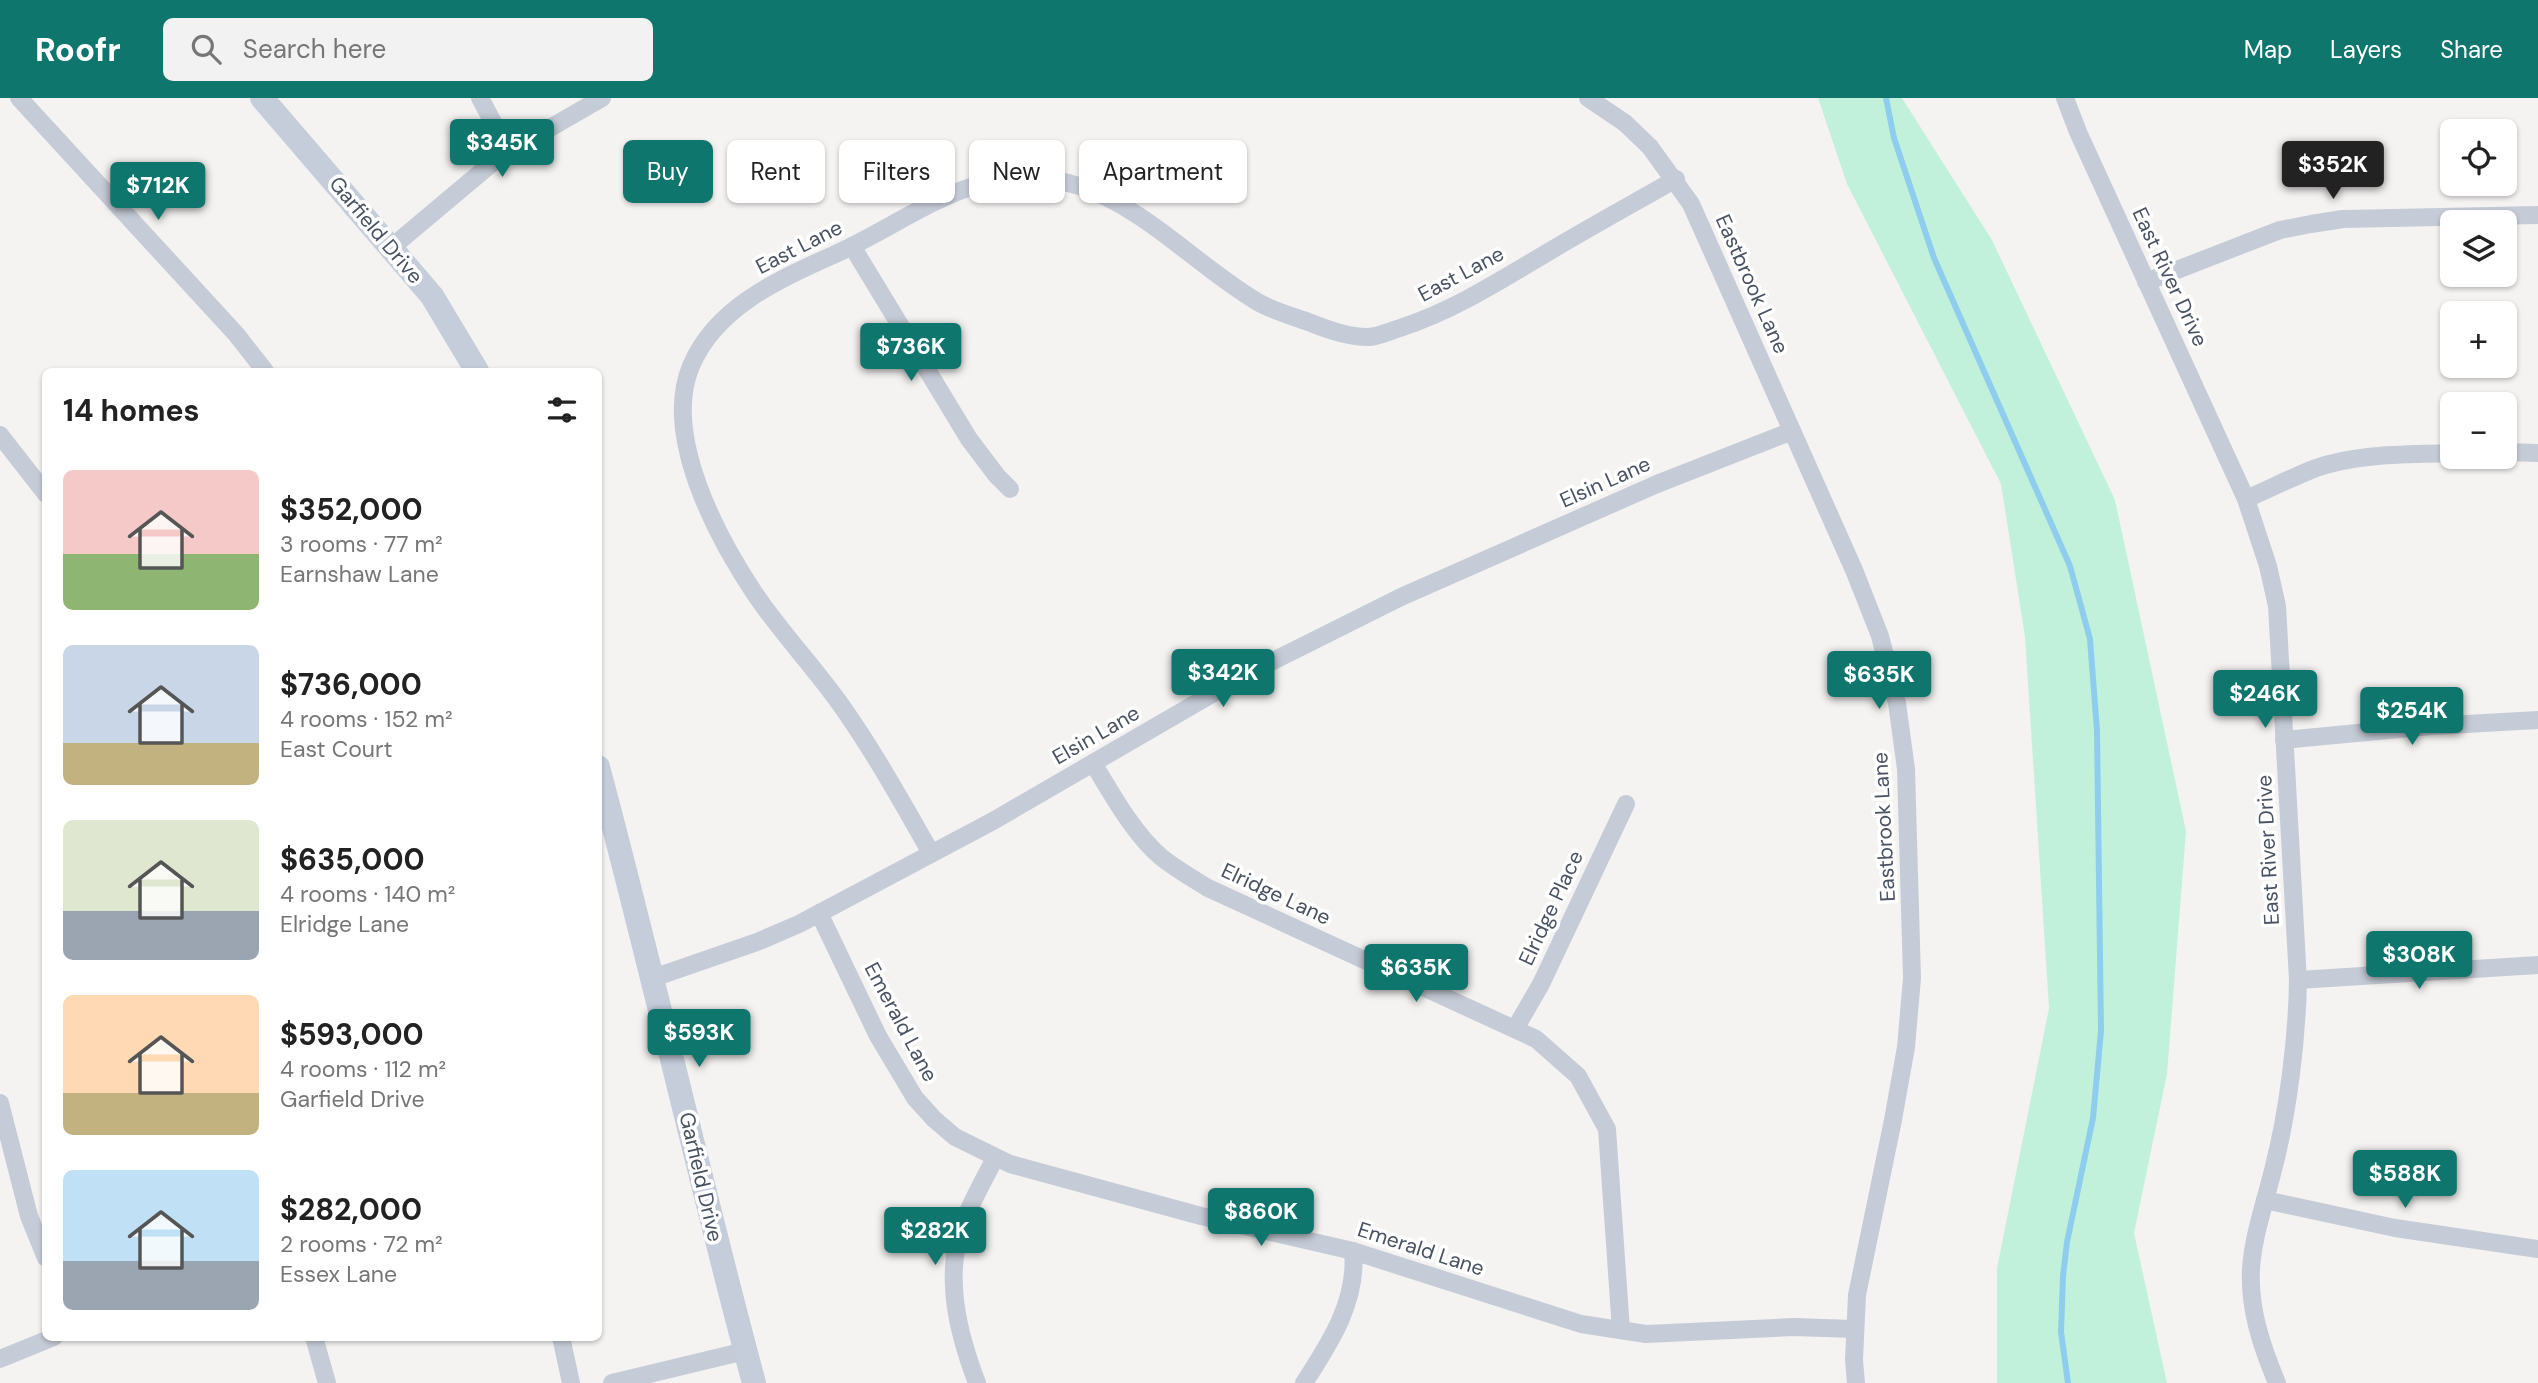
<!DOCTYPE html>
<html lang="en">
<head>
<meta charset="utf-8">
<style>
  :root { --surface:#fff; --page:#f2f2f2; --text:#222; --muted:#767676; --accent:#0f766e }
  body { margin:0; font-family:"DM Sans",sans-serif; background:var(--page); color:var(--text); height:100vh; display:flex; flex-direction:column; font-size:26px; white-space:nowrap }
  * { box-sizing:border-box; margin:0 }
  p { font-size:23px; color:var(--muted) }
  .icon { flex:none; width:38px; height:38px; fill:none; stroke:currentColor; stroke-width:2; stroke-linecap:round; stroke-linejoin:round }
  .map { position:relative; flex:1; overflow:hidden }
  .sheet { position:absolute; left:42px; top:270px; width:560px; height:973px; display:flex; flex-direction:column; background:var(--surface); border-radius:10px; box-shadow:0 2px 5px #0004 }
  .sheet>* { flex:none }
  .banner { position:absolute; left:623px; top:42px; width:665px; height:63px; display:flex; gap:14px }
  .buttons { position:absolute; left:2440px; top:21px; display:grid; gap:14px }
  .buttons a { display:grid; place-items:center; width:77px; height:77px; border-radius:10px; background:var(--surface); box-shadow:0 2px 5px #0004; font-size:35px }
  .price { position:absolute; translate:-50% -60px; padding:0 16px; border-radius:7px; background:var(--accent); color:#fff; font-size:23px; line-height:46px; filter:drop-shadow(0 2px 4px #0008) }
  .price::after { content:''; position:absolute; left:50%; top:42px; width:21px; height:16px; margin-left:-10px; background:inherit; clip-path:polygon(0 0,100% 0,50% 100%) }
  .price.active { background:#222; color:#fff }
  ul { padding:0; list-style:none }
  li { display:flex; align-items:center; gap:21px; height:175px; padding:0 21px }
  li span { display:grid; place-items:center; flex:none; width:196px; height:140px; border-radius:10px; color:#555 }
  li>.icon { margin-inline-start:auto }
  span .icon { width:84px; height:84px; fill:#fffc; stroke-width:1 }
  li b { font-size:30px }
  h2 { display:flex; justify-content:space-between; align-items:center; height:84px; padding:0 21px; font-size:30px }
  .chip { padding:0 24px; border-radius:10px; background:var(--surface); box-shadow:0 2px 5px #0004; font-size:24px; line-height:63px }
  .chip.active { background:var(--accent); color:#fff }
  header { display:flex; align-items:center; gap:42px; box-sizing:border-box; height:98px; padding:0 35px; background:var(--accent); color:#fff }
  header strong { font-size:33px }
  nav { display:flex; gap:38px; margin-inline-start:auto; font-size:24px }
  .search { width:490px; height:63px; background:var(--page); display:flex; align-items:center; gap:18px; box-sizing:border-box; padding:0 24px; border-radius:10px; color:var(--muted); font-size:26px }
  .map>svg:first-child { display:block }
  .green { fill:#c2f1db }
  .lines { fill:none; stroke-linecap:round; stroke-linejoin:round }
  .stream { stroke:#8fcdee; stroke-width:6 }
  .street { stroke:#c6ccd7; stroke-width:18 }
  .secondary { stroke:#c5cddb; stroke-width:24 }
  .labels { text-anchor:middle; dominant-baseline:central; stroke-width:7; stroke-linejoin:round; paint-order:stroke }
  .street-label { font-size:21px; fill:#495261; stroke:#fff }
</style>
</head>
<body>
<header>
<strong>Roofr</strong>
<div class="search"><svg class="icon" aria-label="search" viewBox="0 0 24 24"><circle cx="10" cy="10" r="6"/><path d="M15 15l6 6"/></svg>Search here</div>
<nav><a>Map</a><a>Layers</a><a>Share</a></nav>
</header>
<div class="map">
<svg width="2538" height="1285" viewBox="0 0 2538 1285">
  <rect width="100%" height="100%" fill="#f5f3f2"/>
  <polygon class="green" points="1818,0 1902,0 1992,142 2115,402 2186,733 2167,976 2134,1135 2167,1285 1997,1285 1997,1170 2049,910 2025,539 2001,386 1847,86"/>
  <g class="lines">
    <polyline class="stream" points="1886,0 1894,40 1934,160 2070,468 2090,541 2097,633 2101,933 2093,1020 2067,1144 2063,1178 2061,1234 2068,1285"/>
    <g class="street">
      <polyline points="19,0 236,236 265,273"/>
      <polyline points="480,0 509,54"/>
      <polyline points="1588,0 1625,25 1650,49 1691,106 1854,472 1880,538 1897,605 1906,671 1912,880 1906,949 1893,1022 1857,1197 1854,1262 1856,1285"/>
      <path d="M 2065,0 L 2078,34 L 2246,401 L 2268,468 L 2277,508 L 2298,882 C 2297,941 2288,1015 2273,1072 C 2265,1105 2253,1138 2251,1171 C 2249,1212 2262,1249 2277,1285"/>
      <polyline points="852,148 969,341 997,378 1010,391"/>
      <polyline points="392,149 498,60 602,0"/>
      <polyline points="2146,184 2280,132 2311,126 2343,121 2538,117"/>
      <polyline points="0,337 46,396"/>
      <polyline points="2504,354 2538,355"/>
      <path d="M 2246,401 C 2269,391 2293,379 2316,370 C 2360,355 2406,357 2452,355"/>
      <polyline points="2284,642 2431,628 2538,622"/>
      <path d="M 1093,665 C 1112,696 1133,735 1161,759 C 1176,771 1192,780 1208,790 L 1536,941 L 1578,978 L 1607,1031 L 1621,1232"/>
      <path d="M 931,755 C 903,706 876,657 843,610 C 816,571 782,536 755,496 C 717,439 662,337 691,268 C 717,206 785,179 842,153 C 922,115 983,58 1079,88 C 1146,110 1196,167 1256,203 C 1272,213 1293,218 1311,225 C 1329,232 1348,239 1368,239 C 1378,239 1390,233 1400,230 C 1455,212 1501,182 1550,153 C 1592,128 1634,105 1676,81"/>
      <polyline points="819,815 878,938 915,1000 934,1021 955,1039 1010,1066 1201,1118 1353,1153 1581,1226 1646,1236 1794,1229 1854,1231"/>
      <polyline points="653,880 757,844 799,826 993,723 1243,578 1401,499 1657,386 1792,333"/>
      <polyline points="2298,882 2538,867"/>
      <polyline points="1515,931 1541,886 1626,706"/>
      <polyline points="0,1005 29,1118 46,1160"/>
      <polyline points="2265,1102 2395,1130 2538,1151"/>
      <polyline points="314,1239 327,1285"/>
      <polyline points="561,1239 571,1285"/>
      <polyline points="0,1261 54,1239"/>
      <polyline points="612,1285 745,1253"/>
      <path d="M 977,1285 C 958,1235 944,1180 962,1128 C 971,1104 984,1082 995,1060"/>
      <path d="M 1304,1285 C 1330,1245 1358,1202 1353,1153"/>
    </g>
    <g class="secondary">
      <polyline points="262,0 432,198 477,273"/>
      <path d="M 598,669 C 653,874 699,1081 754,1285"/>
    </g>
  </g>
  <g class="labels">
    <g class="street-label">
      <text transform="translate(376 132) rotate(50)">Garfield Drive</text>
      <text transform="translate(799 149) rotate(-27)">East Lane</text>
      <text transform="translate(1461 176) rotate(-28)">East Lane</text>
      <text transform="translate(2170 179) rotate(65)">East River Drive</text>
      <text transform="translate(1752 186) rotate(66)">Eastbrook Lane</text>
      <text transform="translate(1605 384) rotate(-24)">Elsin Lane</text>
      <text transform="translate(1096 637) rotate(-30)">Elsin Lane</text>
      <text transform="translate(1884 729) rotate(-93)">Eastbrook Lane</text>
      <text transform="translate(2268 752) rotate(-93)">East River Drive</text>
      <text transform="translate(1276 796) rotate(25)">Elridge Lane</text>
      <text transform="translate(1551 810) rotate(-65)">Elridge Place</text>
      <text transform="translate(901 924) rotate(62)">Emerald Lane</text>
      <text transform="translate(701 1079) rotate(77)">Garfield Drive</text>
      <text transform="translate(1421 1151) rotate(18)">Emerald Lane</text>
    </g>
  </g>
</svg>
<div class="buttons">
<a><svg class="icon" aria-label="locate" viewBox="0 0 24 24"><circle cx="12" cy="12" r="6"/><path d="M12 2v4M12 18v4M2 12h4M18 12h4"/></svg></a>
<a><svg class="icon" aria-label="layers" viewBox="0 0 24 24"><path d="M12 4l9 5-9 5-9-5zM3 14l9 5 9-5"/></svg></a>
<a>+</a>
<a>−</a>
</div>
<b class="price" style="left:502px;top:81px">$345K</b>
<b class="price active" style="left:2333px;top:103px">$352K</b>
<b class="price" style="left:158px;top:124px">$712K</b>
<b class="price" style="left:911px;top:285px">$736K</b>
<b class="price" style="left:1223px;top:611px">$342K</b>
<b class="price" style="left:1879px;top:613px">$635K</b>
<b class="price" style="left:2265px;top:632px">$246K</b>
<b class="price" style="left:2412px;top:649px">$254K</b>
<b class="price" style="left:2419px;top:893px">$308K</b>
<b class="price" style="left:1416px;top:906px">$635K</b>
<b class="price" style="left:699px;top:971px">$593K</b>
<b class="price" style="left:2405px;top:1112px">$588K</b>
<b class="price" style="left:1261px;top:1150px">$860K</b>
<b class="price" style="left:935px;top:1169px">$282K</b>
<div class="banner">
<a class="chip active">Buy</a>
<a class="chip">Rent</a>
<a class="chip">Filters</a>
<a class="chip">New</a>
<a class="chip">Apartment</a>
</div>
<section class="sheet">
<h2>14 homes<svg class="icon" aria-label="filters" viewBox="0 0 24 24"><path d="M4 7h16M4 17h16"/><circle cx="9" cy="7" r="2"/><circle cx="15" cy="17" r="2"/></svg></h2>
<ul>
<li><span style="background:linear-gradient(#f6c9c9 60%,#8fb573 0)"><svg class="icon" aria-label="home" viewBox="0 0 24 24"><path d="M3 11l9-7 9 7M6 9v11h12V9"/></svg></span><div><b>$352,000</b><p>3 rooms · 77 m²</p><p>Earnshaw Lane</p></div></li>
<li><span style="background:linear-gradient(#c9d6e8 70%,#c2b280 0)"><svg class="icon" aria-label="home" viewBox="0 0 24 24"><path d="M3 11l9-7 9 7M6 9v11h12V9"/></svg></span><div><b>$736,000</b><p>4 rooms · 152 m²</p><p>East Court</p></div></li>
<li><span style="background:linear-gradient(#dfe7d0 65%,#9aa5b1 0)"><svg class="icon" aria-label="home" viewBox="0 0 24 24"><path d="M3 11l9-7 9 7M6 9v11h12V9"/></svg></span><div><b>$635,000</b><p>4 rooms · 140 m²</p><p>Elridge Lane</p></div></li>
<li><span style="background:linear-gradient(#ffd9b3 70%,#c2b280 0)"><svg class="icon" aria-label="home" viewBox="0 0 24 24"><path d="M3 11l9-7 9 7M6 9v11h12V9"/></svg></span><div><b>$593,000</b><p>4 rooms · 112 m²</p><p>Garfield Drive</p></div></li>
<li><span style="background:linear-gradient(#bfe0f5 65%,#9aa5b1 0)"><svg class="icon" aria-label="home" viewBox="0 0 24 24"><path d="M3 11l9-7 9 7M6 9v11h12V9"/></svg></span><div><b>$282,000</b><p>2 rooms · 72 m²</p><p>Essex Lane</p></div></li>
</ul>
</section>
</div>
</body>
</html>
